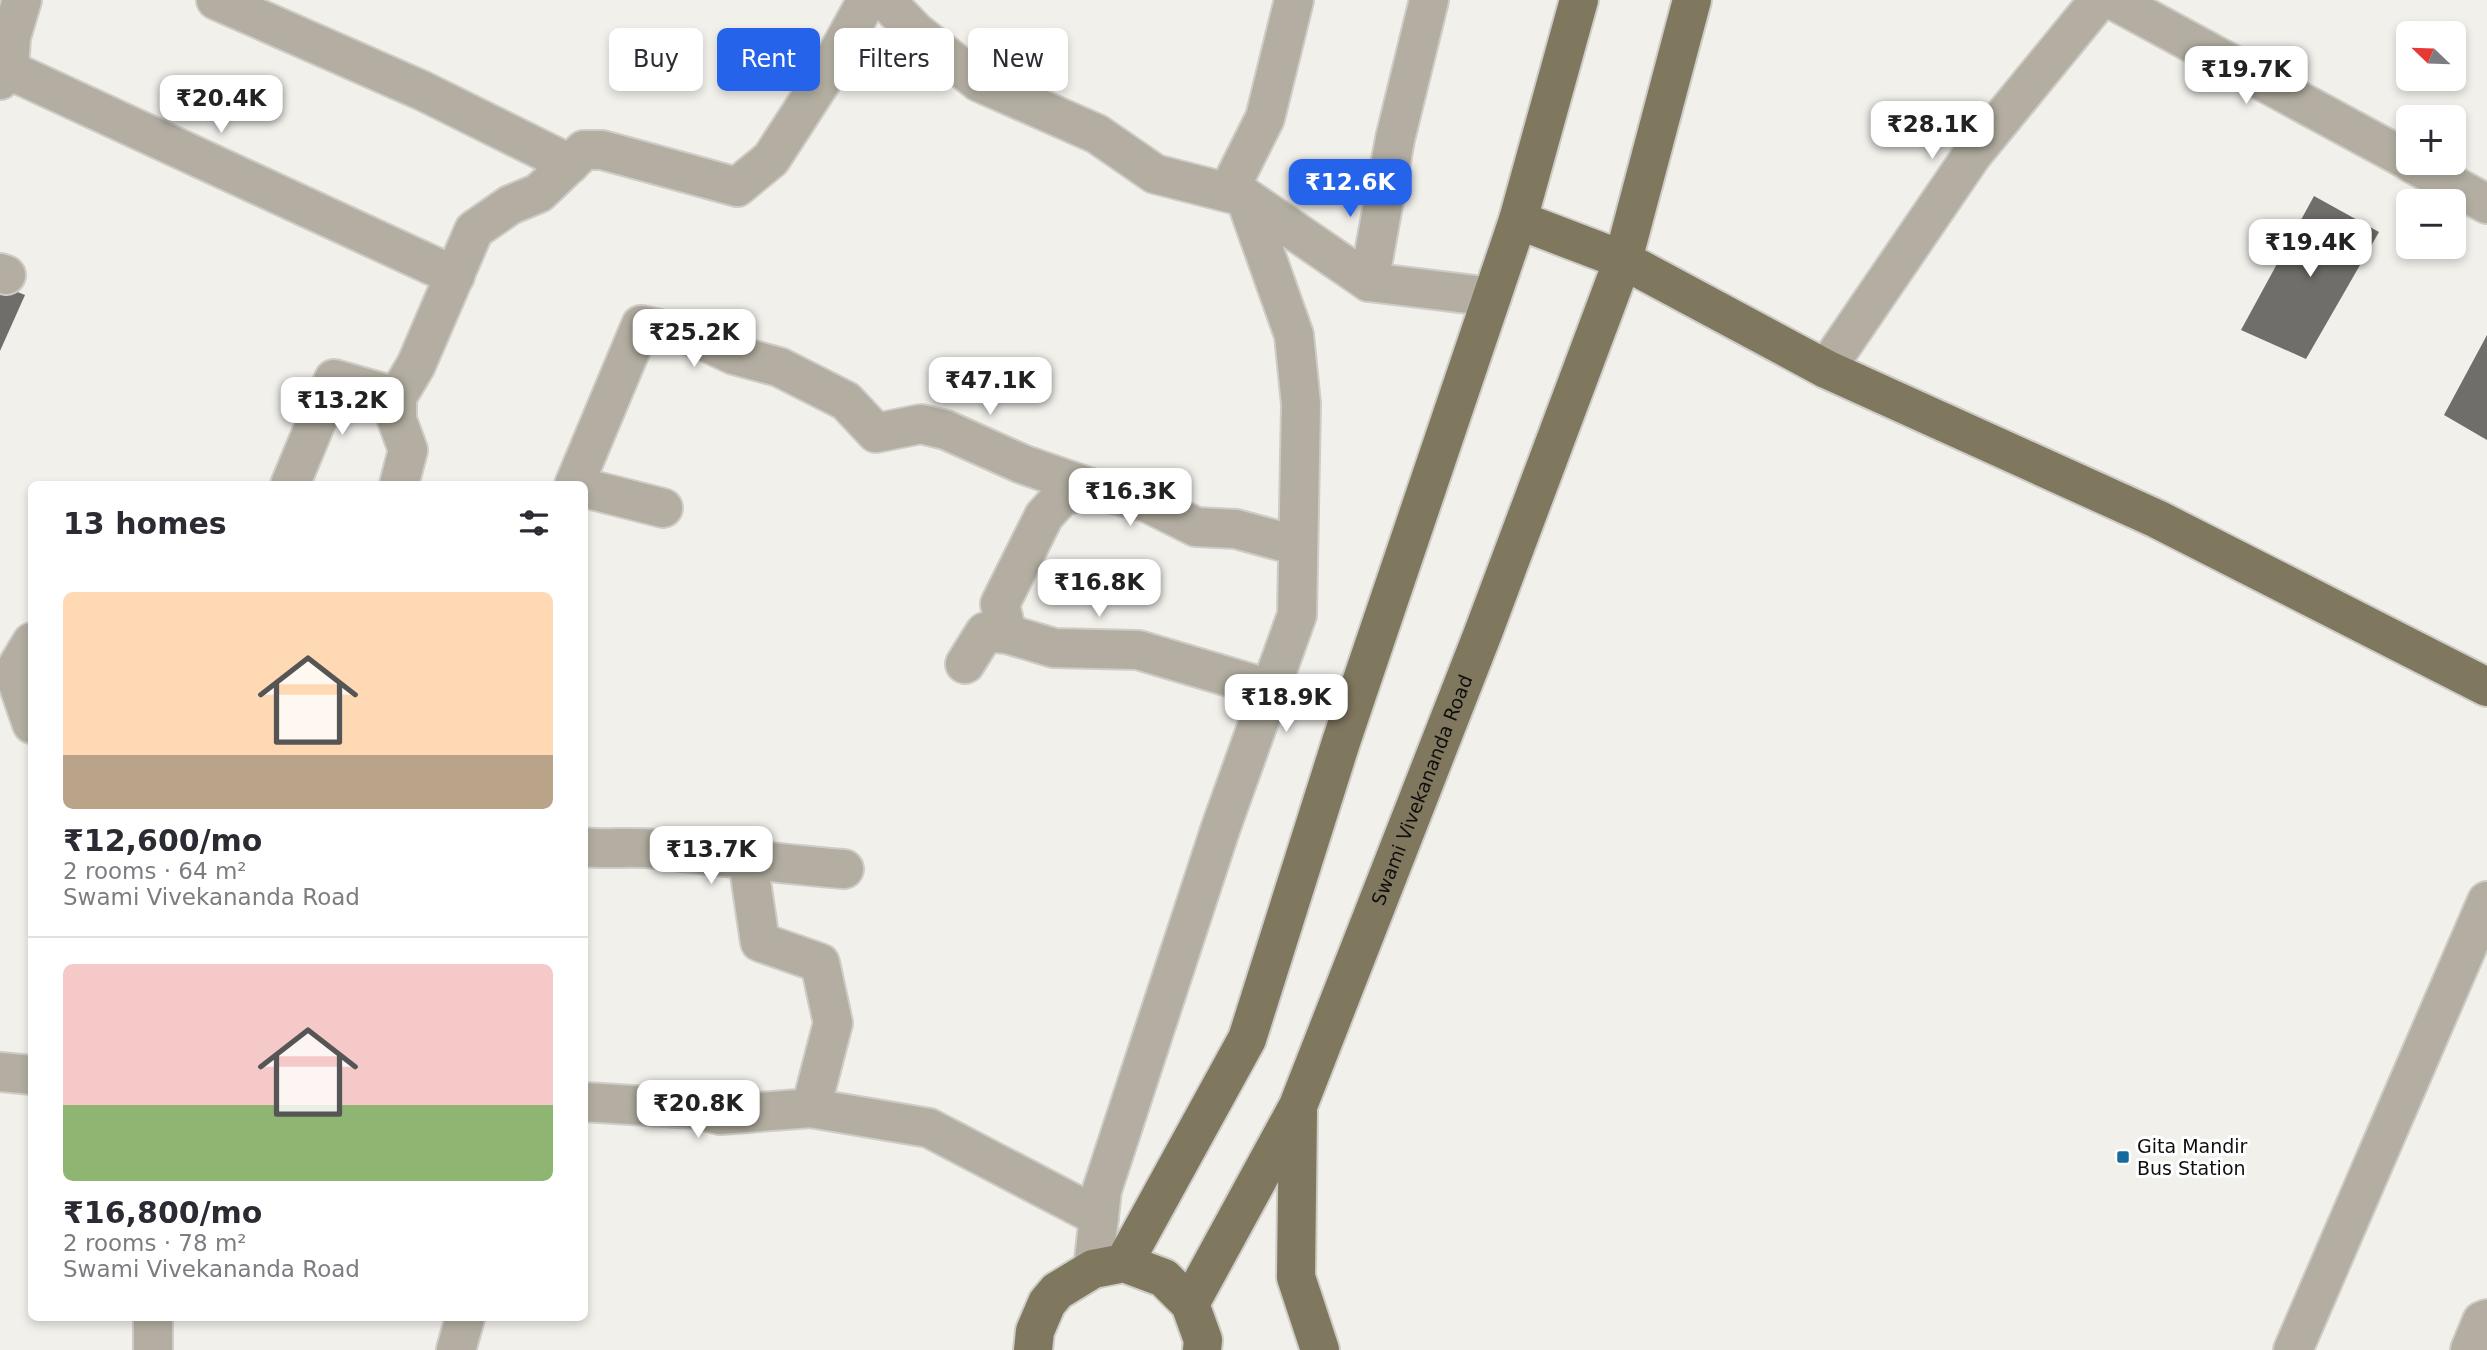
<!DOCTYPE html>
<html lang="en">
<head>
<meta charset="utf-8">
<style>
  :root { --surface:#fff; --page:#f7f7f7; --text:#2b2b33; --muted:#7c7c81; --line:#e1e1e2; --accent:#2563eb }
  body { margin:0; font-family:"DejaVu Sans",sans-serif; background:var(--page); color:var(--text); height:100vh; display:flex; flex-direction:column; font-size:26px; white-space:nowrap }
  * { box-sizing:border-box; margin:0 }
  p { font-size:23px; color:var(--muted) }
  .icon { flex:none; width:38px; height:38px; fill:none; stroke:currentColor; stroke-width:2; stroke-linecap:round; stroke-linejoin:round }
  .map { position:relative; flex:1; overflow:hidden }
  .details { position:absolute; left:28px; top:481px; width:560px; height:840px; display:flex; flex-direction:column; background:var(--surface); border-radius:10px; box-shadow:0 4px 10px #0003 }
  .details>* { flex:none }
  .hud { position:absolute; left:609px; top:28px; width:665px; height:63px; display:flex; gap:14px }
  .needle { width:46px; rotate:293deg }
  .controls { position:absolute; left:2396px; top:21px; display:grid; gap:14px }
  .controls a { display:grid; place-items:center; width:70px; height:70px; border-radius:10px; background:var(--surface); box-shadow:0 4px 10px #0003; font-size:35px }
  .price { position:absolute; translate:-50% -60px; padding:0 16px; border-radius:14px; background:#fff; color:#222; font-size:23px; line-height:46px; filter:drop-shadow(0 2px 4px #0008) }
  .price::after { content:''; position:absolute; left:50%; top:42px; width:21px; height:16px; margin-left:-10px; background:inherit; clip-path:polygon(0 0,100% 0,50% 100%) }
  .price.active { background:var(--accent); color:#fff }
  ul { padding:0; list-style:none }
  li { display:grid; align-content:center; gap:14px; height:371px; padding:0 35px }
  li+li { border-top:2px solid var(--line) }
  li span { display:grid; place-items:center; height:217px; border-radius:10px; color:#555 }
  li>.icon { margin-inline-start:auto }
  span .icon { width:126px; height:126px; fill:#fffc; stroke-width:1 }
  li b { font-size:30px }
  h2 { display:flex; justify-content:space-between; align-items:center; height:84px; padding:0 35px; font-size:30px }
  .tag { padding:0 24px; border-radius:10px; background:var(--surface); box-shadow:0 4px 10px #0003; font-size:24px; line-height:63px }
  .tag.active { background:var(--accent); color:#fff }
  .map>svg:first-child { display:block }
  .building { fill:#706e6a }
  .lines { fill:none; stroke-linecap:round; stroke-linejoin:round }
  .minor-casing { stroke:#ceccc7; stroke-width:42 }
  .major-casing { stroke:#ceccc7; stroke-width:42 }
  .minor { stroke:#b3aea1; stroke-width:38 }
  .major { stroke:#80775f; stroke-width:38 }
  .poi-dot { fill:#156b9c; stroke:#fff; stroke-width:2.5 }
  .labels { text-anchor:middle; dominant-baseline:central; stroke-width:6; stroke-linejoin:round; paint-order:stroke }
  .street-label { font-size:19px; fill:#100f0d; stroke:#fff }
  .poi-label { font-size:19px; fill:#100f0d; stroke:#fff; text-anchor:start }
</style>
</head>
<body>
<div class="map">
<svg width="2487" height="1350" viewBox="0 0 2487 1350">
  <rect width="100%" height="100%" fill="#f2f0eb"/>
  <g class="building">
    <polygon points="2314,196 2379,232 2306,359 2241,330"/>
    <polygon points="0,285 25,295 0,351"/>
    <polygon points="2487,335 2487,440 2444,415"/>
  </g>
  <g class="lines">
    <g class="minor-casing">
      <g id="minor">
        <polyline points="216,0 423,91 570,164"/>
        <polyline points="885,0 916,32 979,82 1097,134 1155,174 1245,197 1369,282"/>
        <polyline points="1429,0 1395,139 1369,282 1492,297"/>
        <polyline points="2113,0 2408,160"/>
        <polyline points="9,70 11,37 22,0"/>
        <polyline points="0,80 9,70 455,276"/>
        <polyline points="2412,163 2487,204"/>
        <polyline points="1228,192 1265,118 1294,0"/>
        <polyline points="0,273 6,275"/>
        <polyline points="1826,369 1972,155 2099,0"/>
        <polyline points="290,485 334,379 397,397"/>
        <polyline points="399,485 408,450 397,420 397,397 416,365 474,230 510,205 539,193 584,150 602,150 737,187 771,159 828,71 867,0"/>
        <polyline points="574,485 641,325 696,337 734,355 779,367 846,401 876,433 921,424 946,430 1022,464 1097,490"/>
        <polyline points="584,488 663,508"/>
        <polyline points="1007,634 1000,604 1044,516 1063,495 1097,490 1146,502 1196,527 1236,529 1298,546"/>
        <polyline points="32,642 14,672 32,724"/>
        <polyline points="965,664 985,632 1007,634 1054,648 1138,650 1270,689"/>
        <path d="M 584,847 C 608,850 632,846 655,849 C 718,856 781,864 844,869"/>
        <polyline points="748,861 760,942 820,963 833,1023 811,1108 929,1128 1099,1217"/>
        <polyline points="0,1072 32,1075"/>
        <polyline points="584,1102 696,1109 720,1115 811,1108"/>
        <polyline points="1093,1269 1102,1190 1221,827 1297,615 1301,404 1294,335 1245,197"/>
        <polyline points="153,1350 153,1318"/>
        <polyline points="456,1350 465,1318"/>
        <polyline points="2293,1350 2487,901"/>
        <polyline points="2470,1350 2482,1321 2487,1319"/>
      </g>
    </g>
    <g class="major-casing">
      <g id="major">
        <polyline points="1518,220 1623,260 1826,369 2157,519 2487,687"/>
        <polyline points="1298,1111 1296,1277 1320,1350"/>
        <polyline points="1124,1263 1247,1039 1341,742 1518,220 1579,0"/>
        <path id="s1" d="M 1190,1304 L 1298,1106 L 1483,633 L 1623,260 L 1692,0"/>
        <polyline points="1033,1350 1035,1331 1047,1303 1057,1291 1093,1269 1124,1263 1164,1278 1190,1304 1203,1340 1202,1350"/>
      </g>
    </g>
    <use href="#minor" class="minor"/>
    <use href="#major" class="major"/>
  </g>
  <rect class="poi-dot" x="2116" y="1150" width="14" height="14" rx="3.5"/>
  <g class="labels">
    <g class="street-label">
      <text stroke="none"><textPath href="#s1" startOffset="565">Swami Vivekananda Road</textPath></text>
    </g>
    <g class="poi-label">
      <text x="2137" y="1146">Gita Mandir<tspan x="2137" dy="22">Bus Station</tspan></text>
    </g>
  </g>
</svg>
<div class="controls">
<a><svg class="needle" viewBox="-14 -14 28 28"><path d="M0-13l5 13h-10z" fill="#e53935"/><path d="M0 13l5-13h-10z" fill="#7c7c81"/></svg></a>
<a>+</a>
<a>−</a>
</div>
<b class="price" style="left:2246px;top:106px">₹19.7K</b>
<b class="price" style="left:221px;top:135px">₹20.4K</b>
<b class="price" style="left:1932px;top:161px">₹28.1K</b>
<b class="price active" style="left:1350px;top:219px">₹12.6K</b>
<b class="price" style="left:2310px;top:279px">₹19.4K</b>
<b class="price" style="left:694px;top:369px">₹25.2K</b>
<b class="price" style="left:990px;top:417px">₹47.1K</b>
<b class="price" style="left:342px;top:437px">₹13.2K</b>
<b class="price" style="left:1130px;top:528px">₹16.3K</b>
<b class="price" style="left:1099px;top:619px">₹16.8K</b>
<b class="price" style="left:1286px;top:734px">₹18.9K</b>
<b class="price" style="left:711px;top:886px">₹13.7K</b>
<b class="price" style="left:698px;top:1140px">₹20.8K</b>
<div class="hud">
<a class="tag">Buy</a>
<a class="tag active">Rent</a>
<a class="tag">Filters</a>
<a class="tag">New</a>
</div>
<section class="details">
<h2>13 homes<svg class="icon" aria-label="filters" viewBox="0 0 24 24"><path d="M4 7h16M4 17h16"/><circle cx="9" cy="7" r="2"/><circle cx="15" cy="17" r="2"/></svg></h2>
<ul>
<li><span style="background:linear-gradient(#ffd9b3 75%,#b9a48a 0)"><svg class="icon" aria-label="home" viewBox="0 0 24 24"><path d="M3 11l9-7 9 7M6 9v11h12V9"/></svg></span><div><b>₹12,600/mo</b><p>2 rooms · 64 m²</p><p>Swami Vivekananda Road</p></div></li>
<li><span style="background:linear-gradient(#f6c9c9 65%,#8fb573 0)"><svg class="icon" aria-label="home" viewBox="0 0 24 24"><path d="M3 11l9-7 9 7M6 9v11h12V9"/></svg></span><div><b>₹16,800/mo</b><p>2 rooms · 78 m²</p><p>Swami Vivekananda Road</p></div></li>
</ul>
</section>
</div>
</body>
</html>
